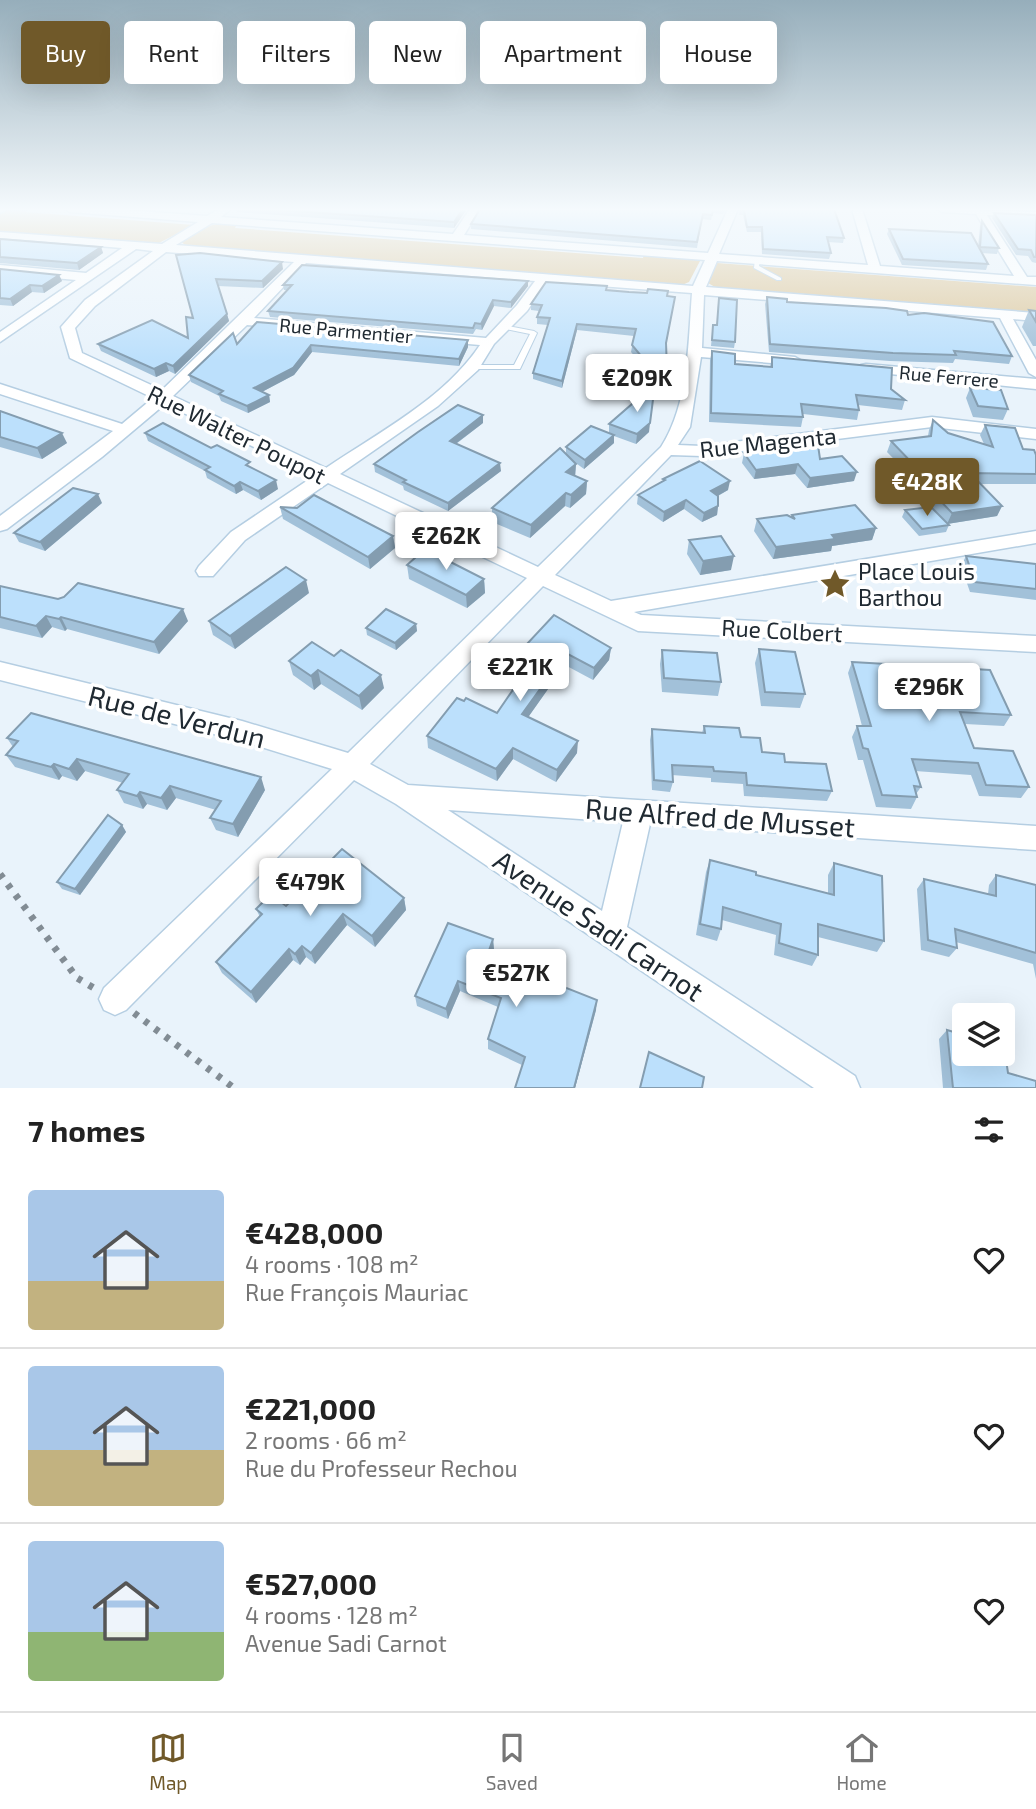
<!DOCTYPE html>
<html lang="en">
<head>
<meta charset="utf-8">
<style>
  :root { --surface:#fff; --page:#f2f2f2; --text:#222; --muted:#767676; --line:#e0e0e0; --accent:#705929 }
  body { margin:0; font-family:"Exo 2",sans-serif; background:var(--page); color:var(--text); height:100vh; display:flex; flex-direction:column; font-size:26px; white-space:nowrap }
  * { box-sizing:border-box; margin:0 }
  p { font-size:23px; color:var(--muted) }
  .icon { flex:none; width:38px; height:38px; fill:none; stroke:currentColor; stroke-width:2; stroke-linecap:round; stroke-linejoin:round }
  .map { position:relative; height:1088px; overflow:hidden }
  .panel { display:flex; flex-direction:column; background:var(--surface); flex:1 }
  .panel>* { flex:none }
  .top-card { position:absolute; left:21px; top:21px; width:994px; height:63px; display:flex; gap:14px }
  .controls { position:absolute; left:952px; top:1003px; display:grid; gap:14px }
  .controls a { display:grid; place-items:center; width:63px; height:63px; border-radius:7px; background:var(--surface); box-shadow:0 7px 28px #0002; font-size:35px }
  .price { position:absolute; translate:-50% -60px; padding:0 16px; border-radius:7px; background:#fff; color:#222; font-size:23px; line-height:46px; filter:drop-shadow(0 2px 4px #0008) }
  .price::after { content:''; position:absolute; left:50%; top:42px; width:21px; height:16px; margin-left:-10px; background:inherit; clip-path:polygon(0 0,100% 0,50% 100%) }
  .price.active { background:var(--accent); color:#fff }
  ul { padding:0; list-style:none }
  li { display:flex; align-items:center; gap:21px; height:175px; padding:0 28px }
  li+li { border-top:2px solid var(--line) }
  li span { display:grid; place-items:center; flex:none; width:196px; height:140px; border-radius:7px; color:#555 }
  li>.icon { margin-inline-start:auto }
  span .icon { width:84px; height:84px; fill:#fffc; stroke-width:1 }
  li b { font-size:30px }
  h2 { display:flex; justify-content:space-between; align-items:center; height:84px; padding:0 28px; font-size:30px }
  .pill { padding:0 24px; border-radius:7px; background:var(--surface); box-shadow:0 7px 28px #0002; font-size:24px; line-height:63px }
  .pill.active { background:var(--accent); color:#fff }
  .tabs { display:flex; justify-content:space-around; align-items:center; height:98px; border-top:2px solid var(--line); background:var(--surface); font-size:19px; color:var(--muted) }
  .tabs a { display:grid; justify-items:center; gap:4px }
  .tabs .active { color:var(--accent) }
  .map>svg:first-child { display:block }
  .green { fill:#decaa1 }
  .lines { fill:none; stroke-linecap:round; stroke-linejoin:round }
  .service-casing { stroke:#b5cee2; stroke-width:2 }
  .minor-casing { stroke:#b5cee2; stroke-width:3 }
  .path { stroke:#828c94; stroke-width:7; stroke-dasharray:5 8; stroke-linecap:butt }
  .service { fill:#fff; fill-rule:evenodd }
  .minor { fill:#fff; fill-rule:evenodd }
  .wall { fill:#a2c1d9 }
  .shaded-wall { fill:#849db0 }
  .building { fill:#bce0fc; stroke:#849db0; stroke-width:2 }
  .labels { text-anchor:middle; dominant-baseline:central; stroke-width:7; stroke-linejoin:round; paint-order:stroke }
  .far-street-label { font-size:19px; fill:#202a32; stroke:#fff }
  .street-label { font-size:23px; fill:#202a32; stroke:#fff }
  .poi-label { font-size:23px; fill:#202a32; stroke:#fff; text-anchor:start }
  .near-street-label { font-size:28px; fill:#202a32; stroke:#fff }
</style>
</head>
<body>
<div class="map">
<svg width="1036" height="1088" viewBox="0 0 1036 1088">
  <rect width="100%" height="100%" fill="#e9f3fb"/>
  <g class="green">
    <polygon points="9,209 28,209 25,212 194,225 155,245 0,233 0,213"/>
    <polygon points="221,223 237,224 235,228 643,258 644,254 688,258 700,261 689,282 682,285 187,246 181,242 209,226"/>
    <polygon points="717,263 1036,287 1036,312 715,287 708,283"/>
  </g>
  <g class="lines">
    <g class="service-casing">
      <g id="service">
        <polygon points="755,259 760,260 759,266 781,278 781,280 777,280 754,268"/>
        <polygon points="503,325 534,331 537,333 520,369 470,369 469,367 473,365 514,365 530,334 501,328 500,327"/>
      </g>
    </g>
    <g class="minor-casing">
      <g id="minor">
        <polygon points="0,209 8,209 0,213"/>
        <path d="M 65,209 L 111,209 L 207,216 L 219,209 L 231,209 L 221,217 L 453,234 L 470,209 L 480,209 L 464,235 L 708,253 L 728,209 L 738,209 L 719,254 L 868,265 L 852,209 L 862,209 L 880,266 L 1014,276 L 976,214 L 942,212 L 937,209 L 1036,212 L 1036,218 L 987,215 L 1027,277 L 1036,277 L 1036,285 L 717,261 L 706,287 L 1036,313 L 1036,321 L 1013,319 L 1036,360 L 1036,377 L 1029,373 L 1000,318 L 704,295 L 702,348 L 795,357 L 802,361 L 795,365 L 701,357 L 690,427 L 678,445 L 702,446 L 932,417 L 1036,429 L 1036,439 L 932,427 L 702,456 L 671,455 L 555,575 L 611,601 L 1036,531 L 1036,543 L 634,612 L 641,615 L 1036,636 L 1036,652 L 638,631 L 543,586 L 370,764 L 408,785 L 1036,826 L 1036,850 L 650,824 L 627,927 L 855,1076 L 860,1088 L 814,1088 L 396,804 L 354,780 L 126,1010 L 115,1015 L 104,1010 L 99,999 L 104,988 L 332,769 L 242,741 L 0,680 L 0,662 L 242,721 L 348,753 L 527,578 L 328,483 L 245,540 L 213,576 L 199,576 L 196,571 L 199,566 L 231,532 L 314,476 L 165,404 L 102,457 L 7,529 L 0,531 L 0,516 L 113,431 L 0,394 L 0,384 L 122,424 L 153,398 L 70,358 L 61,327 L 85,300 L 153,251 L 136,249 L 0,342 L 0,332 L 76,280 L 0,273 L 0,265 L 86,273 L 122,248 L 0,238 L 0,232 L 162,244 L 198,222 L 70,212 ZM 212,223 L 705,260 L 693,286 L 176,245 ZM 166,252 L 294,262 L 162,390 L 82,353 L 75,328 L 95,306 ZM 306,263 L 535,281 L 517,305 L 486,338 L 254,318 ZM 547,282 L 692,293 C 688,343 689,404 661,447 L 538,567 L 340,474 L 438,406 L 478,370 L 494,344 L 527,311 ZM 247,325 L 480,345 C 444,399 379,432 326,468 L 173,396 ZM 448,810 L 623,822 L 602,911 Z"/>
        <polygon points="866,364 1036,379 1036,389 861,371 859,368 861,365"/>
      </g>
    </g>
    <g class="path">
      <polyline points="0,874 77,978 94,988"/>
      <polyline points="134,1013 234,1088"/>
    </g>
    <use href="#service" class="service"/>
    <use href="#minor" class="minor"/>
  </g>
  <g class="wall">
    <polygon points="236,209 467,209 454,228 237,212"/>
    <polygon points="480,209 726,209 723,214 713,213 711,220 702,219 697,248 471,229 471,224"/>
    <polygon points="740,209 844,238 843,243 828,242 831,253 829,259 762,254 761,232 747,232 743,215 739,215"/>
    <polygon points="1002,209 1036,209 1036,210"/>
    <polygon points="994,213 1036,215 1036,263 1032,262 1028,256 1016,255 992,218"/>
    <polygon points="982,221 999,248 997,254 981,253 988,264 986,270 902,265 887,234 889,229 978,247 980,226"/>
    <polygon points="0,239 101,247 103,253 79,270 0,263"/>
    <polygon points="176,255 283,269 263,288 218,286 229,321 175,374 169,371 156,377 101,351 98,344 188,338 193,318"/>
    <polygon points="0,269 59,275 62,281 44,293 32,292 13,306 0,305"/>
    <polygon points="528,281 528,286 511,308 494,306 482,330 476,329 473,334 270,317 268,311 287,290 284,290 283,285"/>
    <polygon points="607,290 666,345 667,369 666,376 650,374 631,352 634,336 577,330 562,388 533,379 533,373 548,325 537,324 537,317 539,311 531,310 531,304"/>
    <polygon points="767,297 787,302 908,315 1012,356 1009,364 955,359 953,363 890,361 769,352 765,304"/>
    <polygon points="718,304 735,342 734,348 711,346 713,325 717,325"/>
    <polygon points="1029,310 1036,311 1036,346 1033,346 1022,327"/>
    <polygon points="468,340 468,347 459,366 312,352 294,375 262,392 269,395 270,402 248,413 221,401 219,396 191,382 189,375 237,344"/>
    <polygon points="712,351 735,364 770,367 772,357 891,389 905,400 902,410 858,405 859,410 857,420 803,414 803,417 801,427 709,422 710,360"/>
    <polygon points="970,388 1008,409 1003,420 973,417 966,398"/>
    <polygon points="0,411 67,443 42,459 0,447"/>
    <polygon points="933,420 948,433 984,444 980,435 985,425 1023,449 1036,455 1036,484 981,484 1002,506 997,516 947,524 949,525 946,532 919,536 902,517 905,510 931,507 926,502 929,495 887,452 891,441 928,436 929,430"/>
    <polygon points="483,423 456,444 501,471 448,511 404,490 403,486 375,472 374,464"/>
    <polygon points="609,424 649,432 636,444 614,436 614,443 584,469 573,461 576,464 575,476 587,481 586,494 570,508 565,506 530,538 492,522 492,508 566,453 566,447 609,433"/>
    <polygon points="145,433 251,468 278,489 261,500 243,490 236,494 207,478 205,471 148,441"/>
    <polygon points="773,441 820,459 854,481 807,488 795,474 754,479 742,463 744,453 770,450"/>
    <polygon points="663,479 728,490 718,496 718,506 717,515 702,522 684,509 663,522 637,504 638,495 663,482"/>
    <polygon points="102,503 45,551 19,542 14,533"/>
    <polygon points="280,507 297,508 393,536 395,548 370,569 283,519"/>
    <polygon points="792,515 876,528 872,540 832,546 831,551 773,559 754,531 757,519 791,517"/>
    <polygon points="689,540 731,570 700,575 687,554"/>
    <polygon points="966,556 1036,564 1036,600 970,592 961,566"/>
    <polygon points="407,565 484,579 485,593 467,608 409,579"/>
    <polygon points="0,586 58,599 188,621 159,654 67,629 65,631 52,627 42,638 0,628"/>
    <polygon points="309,593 235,649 213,635 209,621"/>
    <polygon points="554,615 611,648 609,660 593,680 565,665 528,717 577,753 556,782 513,759 497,781 428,748 427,736 497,713 513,690 504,685 503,673"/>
    <polygon points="416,624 417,631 396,650 367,635 366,628"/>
    <polygon points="759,649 805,694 800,708 761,706 755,663"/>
    <polygon points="662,650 721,682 718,696 662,692 660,664"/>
    <polygon points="289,661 384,688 362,710 321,684 314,690 293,675"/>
    <polygon points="852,662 1011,715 1004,726 965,724 974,748 1029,787 1021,798 979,796 971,775 915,771 921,787 916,794 917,797 911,809 876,807 863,760 858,760 852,737 857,726 862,726 848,673"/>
    <polygon points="704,726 741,737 762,752 785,762 832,791 827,801 744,796 743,784 711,782 711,778 672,775 673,782 670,792 652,790 650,740 652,729 702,733"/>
    <polygon points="7,738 265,790 238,837 216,830 210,818 216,810 176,798 167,810 147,804 143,809 124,803 117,790 123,783 85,771 77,781 62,776 59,780 15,767 6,755 13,747"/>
    <polygon points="122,825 126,832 80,895 62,889 57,882"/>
    <polygon points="710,860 756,875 828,893 828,875 834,863 884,941 877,952 818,937 818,955 812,966 774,955 776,935 722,920 721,929 717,941 696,935 706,872"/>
    <polygon points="996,875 1036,885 1036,979 1033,964 956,942 957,948 949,957 921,950 917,889 924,879 988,894 989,885"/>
    <polygon points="404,898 406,910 375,947 347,925 315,964 306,957 300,965 293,960 256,1003 222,973 216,962 260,917 256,909 286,906"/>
    <polygon points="493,939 494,950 490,961 596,1010 575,1088 515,1088 522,1065 488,1049 488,1039 498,1007 460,991 448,1019 417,1006 415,996"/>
    <polygon points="947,1030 1008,1073 1036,1088 943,1088 939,1039"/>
  </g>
  <g class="shaded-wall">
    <polygon points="463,209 467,209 454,228 454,222"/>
    <polygon points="101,247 103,253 79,270 77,263"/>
    <polygon points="282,262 283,269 263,288 262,281"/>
    <polygon points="59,275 62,281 44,293 42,286"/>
    <polygon points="528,281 528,286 511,308 511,302"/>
    <polygon points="30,285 32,292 13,306 10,299"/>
    <polygon points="493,300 494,306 482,330 481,324"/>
    <polygon points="227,314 229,321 175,374 173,366"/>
    <polygon points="577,324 577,330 562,388 562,381"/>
    <polygon points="468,340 468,347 459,366 459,359"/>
    <polygon points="311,345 312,352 294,375 256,395 254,388"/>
    <polygon points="166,363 169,371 156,377 154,369"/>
    <polygon points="269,395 270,402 248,413 247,406"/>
    <polygon points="483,415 483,423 450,448 450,441"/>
    <polygon points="650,423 649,432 636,444 637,434"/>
    <polygon points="62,433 67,443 42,459 37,448"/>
    <polygon points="614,435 614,443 584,469 585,460"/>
    <polygon points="500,463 501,471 448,511 448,503"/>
    <polygon points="576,464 575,477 566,472"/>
    <polygon points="798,464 795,474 754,479 756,470"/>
    <polygon points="857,472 854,481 807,488 810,478"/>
    <polygon points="276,480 278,489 261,500 258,491"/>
    <polygon points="587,481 586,494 570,508 571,495"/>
    <polygon points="730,481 728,490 710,500 711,491"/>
    <polygon points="240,482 243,490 236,494 234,486"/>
    <polygon points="566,493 565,506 530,538 531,525"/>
    <polygon points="98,494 102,503 45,551 40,542"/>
    <polygon points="686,500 684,509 663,522 664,512"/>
    <polygon points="718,506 717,515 702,522 704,513"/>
    <polygon points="1002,506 997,516 947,524 952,513"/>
    <polygon points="876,528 872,540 832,546 831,551 773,559 776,547 832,535"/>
    <polygon points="393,536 395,548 370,569 368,557"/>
    <polygon points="734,556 731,570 700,575 703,561"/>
    <polygon points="484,579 485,593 467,608 466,595"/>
    <polygon points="306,580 309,593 235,649 230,636"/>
    <polygon points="183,609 188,621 159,654 154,642"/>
    <polygon points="46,616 52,627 42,638 36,626"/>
    <polygon points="61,617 67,629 65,631 59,619"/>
    <polygon points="416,624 417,631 396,650 395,643"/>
    <polygon points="611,648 609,660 593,680 594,668"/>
    <polygon points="566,653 565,665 522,726 522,714"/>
    <polygon points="318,670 321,684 314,690 311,676"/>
    <polygon points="381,675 384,688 362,710 359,696"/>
    <polygon points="578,741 577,753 556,782 557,770"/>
    <polygon points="513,748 513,759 497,781 496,769"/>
    <polygon points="77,759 85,771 77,781 69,769"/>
    <polygon points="54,764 62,776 59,780 51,767"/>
    <polygon points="261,777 265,790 238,837 233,824"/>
    <polygon points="170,786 176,798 167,810 161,798"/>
    <polygon points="140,792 147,804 143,809 137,796"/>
    <polygon points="122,825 126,832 80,895 75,889"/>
    <polygon points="404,898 406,910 375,947 372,936"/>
    <polygon points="343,914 347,925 315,964 311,953"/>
    <polygon points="493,939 494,950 487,970 486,959"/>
    <polygon points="302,946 306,957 300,965 295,954"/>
    <polygon points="289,949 293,960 256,1003 251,992"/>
    <polygon points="458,981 460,991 448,1019 446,1009"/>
    <polygon points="597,1000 596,1010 575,1088 574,1088"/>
  </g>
  <g class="building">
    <polygon points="264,209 463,209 454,222"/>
    <polygon points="480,209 713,209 712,215 703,214 697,242 471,224"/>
    <polygon points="739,209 834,209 844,238 827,237 831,253 763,249 762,227 747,227 744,210"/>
    <polygon points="994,213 1036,215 1036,257 1034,257 1031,250 1018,249"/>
    <polygon points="982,221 999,248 980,247"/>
    <polygon points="889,229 971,233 988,264 903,259"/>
    <polygon points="0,239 101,247 77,263 0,257"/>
    <polygon points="200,253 282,262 262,281 216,279 227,314 173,366 166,363 154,369 98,344 152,320 188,338 186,317 193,318 176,255"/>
    <polygon points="302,265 528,281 511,302 493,300 481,324 475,323 473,328 268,311 292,285 283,285"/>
    <polygon points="0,269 59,275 42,286 30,285 10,299 0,298"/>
    <polygon points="546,282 607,286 606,290 629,292 647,293 648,289 668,291 667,296 675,297 666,343 667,369 651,368 632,345 636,329 577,324 562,381 533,373 550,318 537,317 542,305 531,304"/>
    <polygon points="767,297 787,299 787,302 886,308 907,311 908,315 924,313 993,322 1012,356 954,351 956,355 893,353 770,344"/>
    <polygon points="719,298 737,300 735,342 712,340 713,325 717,325"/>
    <polygon points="1029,310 1036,311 1036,322"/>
    <polygon points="257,322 468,340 459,359 311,345 293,368 254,388 269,395 247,406 219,394 223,391 189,375 233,333 237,344"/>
    <polygon points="712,351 735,354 735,364 772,367 772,357 892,368 891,389 905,400 856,395 859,410 801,404 803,417 711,413"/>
    <polygon points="655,384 650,423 637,434 609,424"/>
    <polygon points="970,388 1001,390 1008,409 978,406"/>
    <polygon points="458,405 483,415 450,441 500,463 448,503 403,482 406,480 374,464 418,432"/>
    <polygon points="0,411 62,433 37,448 0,437"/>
    <polygon points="933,420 948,433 993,447 985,425 1015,428 1023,449 1034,450 1036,455 1036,474 970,473 1002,506 952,513 931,491 938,490 891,441 931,436"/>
    <polygon points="163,423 211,448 217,445 250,462 246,465 276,480 258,491 240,482 234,486 205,470 210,467 145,433"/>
    <polygon points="591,426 614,435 585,460 566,447"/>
    <polygon points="785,439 793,448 818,445 820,459 842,456 857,472 810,478 798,464 756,470 744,453 774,450 773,441"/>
    <polygon points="560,448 576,464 566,472 587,481 571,495 566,493 531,525 492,508"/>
    <polygon points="700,461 730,481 711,491 718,496 718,506 704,513 686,500 664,512 638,495 665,480 663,479"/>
    <polygon points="73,488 98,494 40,542 14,533"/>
    <polygon points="314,495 393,536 368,557 280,507 297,508"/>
    <polygon points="855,505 876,528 832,535 835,539 776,547 757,519 787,515 795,519 792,515"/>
    <polygon points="931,507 949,525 922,529 905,510"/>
    <polygon points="721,536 734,556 703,561 689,540"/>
    <polygon points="425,549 484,579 466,595 407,565"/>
    <polygon points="966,556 1036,564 1036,589 975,582"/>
    <polygon points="286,567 306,580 230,636 209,621"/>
    <polygon points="78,583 183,609 154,642 61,617 59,619 46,616 36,626 0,617 0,586 58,599 64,597"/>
    <polygon points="386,609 416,624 395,643 366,628"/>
    <polygon points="554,615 611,648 594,668 566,653 522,714 578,741 557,770 513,748 496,769 427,736 457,698 464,701 466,698 497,713 519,681 503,673 511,661"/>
    <polygon points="312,642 334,656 341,650 381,675 359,696 318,670 311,676 289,661"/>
    <polygon points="759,649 795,652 805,694 765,692"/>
    <polygon points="662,650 717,653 721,682 664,678"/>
    <polygon points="852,662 990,670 1011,715 960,712 974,748 1013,751 1029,787 986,785 978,763 912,759 921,787 914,786 917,797 882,795 868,749 863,748 857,726 871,726"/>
    <polygon points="31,713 261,777 233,824 210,818 221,801 170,786 161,798 140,792 137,796 117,790 129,774 77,759 69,769 54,764 51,767 6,755 18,741 7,738"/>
    <polygon points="704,726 739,728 741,737 760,738 762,752 784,754 785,762 826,764 832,791 747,785 746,773 714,771 713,767 672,765 673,782 654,780 652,729 705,733"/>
    <polygon points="108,815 122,825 75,889 57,882"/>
    <polygon points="342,849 404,898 372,936 343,914 311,953 302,946 295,954 289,949 251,992 216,962 262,914 256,909 271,894 286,906"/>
    <polygon points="710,860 756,872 756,875 834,895 834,863 882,876 884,941 818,924 818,955 779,943 781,924 723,907 721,929 700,924"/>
    <polygon points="996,875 1036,885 1036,953 955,929 957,948 928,940 924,879 996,896"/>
    <polygon points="448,923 493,939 486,959 548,985 549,981 597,1000 574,1088 515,1088 525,1057 488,1039 501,998 458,981 446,1009 415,996"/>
    <polygon points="947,1030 964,1035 964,1054 1003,1054 1003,1046 1004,1046 1008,1073 1036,1081 1036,1088 953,1088"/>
    <polygon points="649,1052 704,1077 702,1088 640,1088"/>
  </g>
  <linearGradient id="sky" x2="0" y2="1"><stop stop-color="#96aebb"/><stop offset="0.58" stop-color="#f5fafd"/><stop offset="1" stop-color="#f5fafd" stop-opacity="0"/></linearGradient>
  <rect width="1036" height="361" fill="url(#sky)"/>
  <defs>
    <g id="sight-bare" transform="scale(2.415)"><path d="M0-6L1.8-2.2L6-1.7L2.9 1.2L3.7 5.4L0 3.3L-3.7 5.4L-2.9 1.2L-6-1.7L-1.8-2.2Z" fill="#705929" stroke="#fff" stroke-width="2.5" paint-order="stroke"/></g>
  </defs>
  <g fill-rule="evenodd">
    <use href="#sight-bare" x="835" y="584"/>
  </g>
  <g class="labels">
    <g class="far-street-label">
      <text transform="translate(346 330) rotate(5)">Rue Parmentier</text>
      <text transform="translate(949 376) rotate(5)">Rue Ferrere</text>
    </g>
    <g class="street-label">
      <text transform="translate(237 434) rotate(26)">Rue Walter Poupot</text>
      <text transform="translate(768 442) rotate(-6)">Rue Magenta</text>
      <text transform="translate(782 630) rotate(3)">Rue Colbert</text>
    </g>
    <g class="poi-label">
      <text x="858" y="571">Place Louis<tspan x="858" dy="26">Barthou</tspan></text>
    </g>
    <g class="near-street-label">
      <text transform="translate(177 716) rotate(14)">Rue de Verdun</text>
      <text transform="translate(720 817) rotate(4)">Rue Alfred de Musset</text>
      <text transform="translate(599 925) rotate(34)">Avenue Sadi Carnot</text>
    </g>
  </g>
</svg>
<div class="controls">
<a><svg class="icon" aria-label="layers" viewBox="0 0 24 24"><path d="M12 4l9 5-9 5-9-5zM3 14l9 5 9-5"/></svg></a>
</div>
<b class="price" style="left:637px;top:414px">€209K</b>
<b class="price active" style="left:927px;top:518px">€428K</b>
<b class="price" style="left:446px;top:572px">€262K</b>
<b class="price" style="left:520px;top:703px">€221K</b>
<b class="price" style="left:929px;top:723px">€296K</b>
<b class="price" style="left:310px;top:918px">€479K</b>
<b class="price" style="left:516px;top:1009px">€527K</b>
<div class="top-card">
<a class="pill active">Buy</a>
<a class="pill">Rent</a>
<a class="pill">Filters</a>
<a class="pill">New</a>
<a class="pill">Apartment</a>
<a class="pill">House</a>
</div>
</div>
<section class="panel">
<h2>7 homes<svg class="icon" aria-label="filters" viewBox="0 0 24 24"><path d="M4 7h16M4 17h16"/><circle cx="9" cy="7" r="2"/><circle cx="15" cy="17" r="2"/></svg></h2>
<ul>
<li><span style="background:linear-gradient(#a9c7e8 65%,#c2b280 0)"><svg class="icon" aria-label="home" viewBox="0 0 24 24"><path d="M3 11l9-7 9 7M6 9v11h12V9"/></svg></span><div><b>€428,000</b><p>4 rooms · 108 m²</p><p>Rue François Mauriac</p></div><svg class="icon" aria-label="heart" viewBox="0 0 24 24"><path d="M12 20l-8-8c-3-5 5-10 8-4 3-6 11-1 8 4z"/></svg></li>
<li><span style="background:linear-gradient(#a9c7e8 60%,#c2b280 0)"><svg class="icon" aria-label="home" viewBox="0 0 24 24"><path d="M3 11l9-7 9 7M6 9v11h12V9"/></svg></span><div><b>€221,000</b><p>2 rooms · 66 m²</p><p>Rue du Professeur Rechou</p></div><svg class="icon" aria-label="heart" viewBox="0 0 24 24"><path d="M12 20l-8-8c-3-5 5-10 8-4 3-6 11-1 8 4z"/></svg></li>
<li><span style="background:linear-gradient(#a9c7e8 65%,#8fb573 0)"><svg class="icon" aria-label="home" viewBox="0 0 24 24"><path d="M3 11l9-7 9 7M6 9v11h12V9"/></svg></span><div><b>€527,000</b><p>4 rooms · 128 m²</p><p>Avenue Sadi Carnot</p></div><svg class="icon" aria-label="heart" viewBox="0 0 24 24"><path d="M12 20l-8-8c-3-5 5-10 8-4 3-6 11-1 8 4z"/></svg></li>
</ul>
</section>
<nav class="tabs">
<a class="active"><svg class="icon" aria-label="map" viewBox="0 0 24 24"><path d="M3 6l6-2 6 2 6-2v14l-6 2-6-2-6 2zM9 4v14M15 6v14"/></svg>Map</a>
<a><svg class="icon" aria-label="saved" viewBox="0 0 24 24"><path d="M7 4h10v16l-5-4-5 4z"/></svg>Saved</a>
<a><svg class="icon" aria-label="home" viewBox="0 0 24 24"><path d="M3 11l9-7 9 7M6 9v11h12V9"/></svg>Home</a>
</nav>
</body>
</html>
